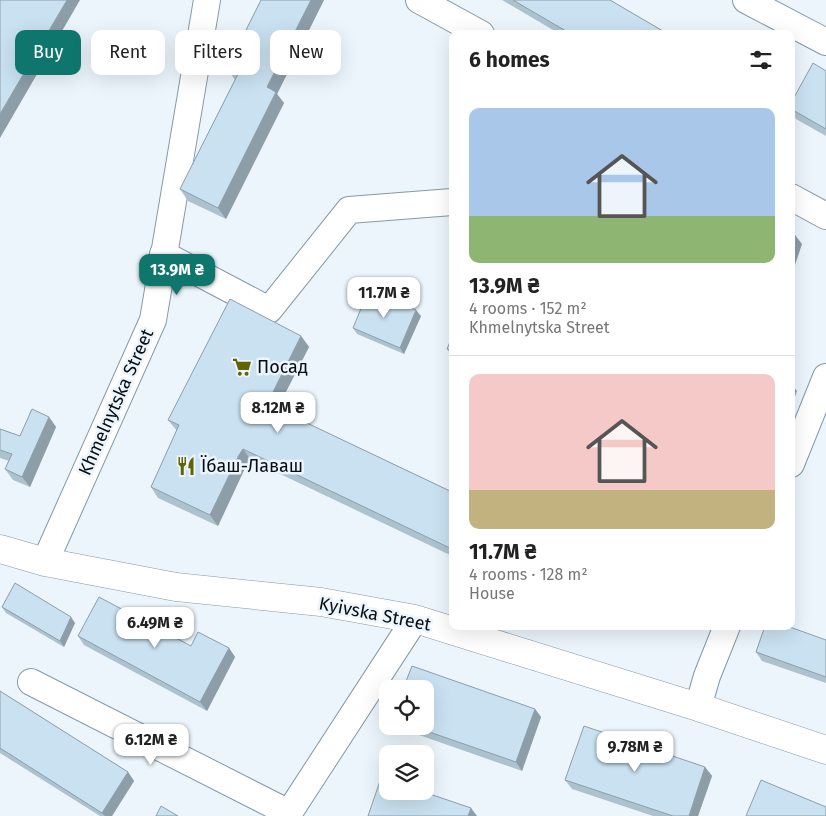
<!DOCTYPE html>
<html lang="en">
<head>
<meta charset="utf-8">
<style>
  :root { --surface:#fff; --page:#f2f2f2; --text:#222; --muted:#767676; --line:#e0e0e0; --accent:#0f766e }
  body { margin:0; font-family:"Fira Sans",sans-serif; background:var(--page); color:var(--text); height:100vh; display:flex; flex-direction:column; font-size:19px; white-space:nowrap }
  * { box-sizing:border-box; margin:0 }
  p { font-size:16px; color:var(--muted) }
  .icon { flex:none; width:28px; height:28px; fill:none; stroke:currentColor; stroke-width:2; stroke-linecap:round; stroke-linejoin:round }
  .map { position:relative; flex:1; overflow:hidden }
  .details { position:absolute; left:449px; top:30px; width:346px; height:600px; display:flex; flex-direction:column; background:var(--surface); border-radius:10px; box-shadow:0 5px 20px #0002 }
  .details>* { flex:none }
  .banner { position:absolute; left:15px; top:30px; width:359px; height:45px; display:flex; gap:10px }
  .tools { position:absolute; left:379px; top:680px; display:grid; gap:10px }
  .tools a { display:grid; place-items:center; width:55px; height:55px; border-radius:10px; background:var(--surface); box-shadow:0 5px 20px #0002; font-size:25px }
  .price { position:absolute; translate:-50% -42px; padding:0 11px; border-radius:10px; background:#fff; color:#222; font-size:16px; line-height:32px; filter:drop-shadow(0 1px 2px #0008) }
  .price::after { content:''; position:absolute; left:50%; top:30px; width:15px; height:11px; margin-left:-8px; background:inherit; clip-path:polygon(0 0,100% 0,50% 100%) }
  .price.on { background:var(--accent); color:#fff }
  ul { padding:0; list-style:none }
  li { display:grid; align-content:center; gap:10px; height:265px; padding:0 20px }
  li+li { border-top:1px solid var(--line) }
  li span { display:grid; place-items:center; height:155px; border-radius:10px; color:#555 }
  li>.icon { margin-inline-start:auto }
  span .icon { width:90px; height:90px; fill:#fffc; stroke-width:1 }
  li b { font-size:21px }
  h2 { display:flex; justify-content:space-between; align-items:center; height:60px; padding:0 20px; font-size:21px }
  .tag { padding:0 18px; border-radius:10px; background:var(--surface); box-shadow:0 5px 20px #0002; font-size:18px; line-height:45px }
  .tag.on { background:var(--accent); color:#fff }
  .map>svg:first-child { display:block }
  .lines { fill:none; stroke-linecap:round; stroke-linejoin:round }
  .street-casing { stroke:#839aa8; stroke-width:28 }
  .primary-casing { stroke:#839aa8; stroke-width:29 }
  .street { stroke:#fff; stroke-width:26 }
  .primary { stroke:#fff; stroke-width:28 }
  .wall { fill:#adc2cf }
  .shaded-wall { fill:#8d9ea9 }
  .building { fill:#c9e1f1; stroke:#8d9ea9 }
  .labels { text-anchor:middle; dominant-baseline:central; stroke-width:5; stroke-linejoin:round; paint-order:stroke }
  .poi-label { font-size:18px; fill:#060e13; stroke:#ecf5fc; text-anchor:start }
  .street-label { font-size:18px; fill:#060e13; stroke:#ecf5fc }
</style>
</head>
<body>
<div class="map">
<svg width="826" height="816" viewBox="0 0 826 816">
  <rect width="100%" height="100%" fill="#ecf5fc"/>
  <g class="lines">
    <g class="street-casing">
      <g id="street">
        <polyline points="419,0 481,34"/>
        <polyline points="746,0 826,42"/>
        <polyline points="791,197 826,216"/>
        <polyline points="163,254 269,310 349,210 452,202"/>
        <polyline points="791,464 826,377"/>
        <polyline points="45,562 153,320 207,0"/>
        <polyline points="31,682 289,813"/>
        <polyline points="698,707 707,676 727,626"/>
        <polyline points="287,816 415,619"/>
      </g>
    </g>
    <g class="primary-casing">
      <polyline id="primary" points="0,549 45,562 176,587 321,602 415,619 698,707 826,750"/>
    </g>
    <use href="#street" class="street"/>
    <use href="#primary" class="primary"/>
  </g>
  <g class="wall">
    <polygon points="261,0 324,0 277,94 284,103 226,219 188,201 180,189 235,80 227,68"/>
    <polygon points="502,0 610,0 668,34 560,34"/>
    <polygon points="826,71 826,136 796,119 791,112 791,103"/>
    <polygon points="421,316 404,354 357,334 353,328"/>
    <polygon points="301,336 309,347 277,409 452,492 452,556 251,460 246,466 218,526 158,498 151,487 177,431 168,420"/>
    <polygon points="452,337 452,356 447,349"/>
    <polygon points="49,417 56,427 30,487 13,480 5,469 9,461 0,458 0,429 20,436"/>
    <polygon points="2,607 75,623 64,647 6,613"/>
    <polygon points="78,636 191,646 229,648 235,657 207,711 84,645"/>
    <polygon points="826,640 826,683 762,661 756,652"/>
    <polygon points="0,691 128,772 134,781 112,816 100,816 0,753"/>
    <polygon points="535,709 541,717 522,771 399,728 397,726 425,726"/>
    <polygon points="705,767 712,776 698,816 653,816 572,789 565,780"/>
  </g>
  <g class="shaded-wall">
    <polygon points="67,0 80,0 0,138 0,114"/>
    <polygon points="311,0 324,0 277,94 284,103 226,219 218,208 267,87"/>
    <polygon points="795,235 802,244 791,277 791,248"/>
    <polygon points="416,310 421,316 404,354 400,348"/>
    <polygon points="301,336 309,347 274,415 267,404"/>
    <polygon points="791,384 797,391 791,407"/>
    <polygon points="49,417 56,427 30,487 22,477"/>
    <polygon points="243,449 251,460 246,466 218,526 210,515 239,455"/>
    <polygon points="71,617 75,623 64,647 60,641"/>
    <polygon points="229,648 235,657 207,711 200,702"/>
    <polygon points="535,709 541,717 522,771 516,762"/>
    <polygon points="705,767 712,776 698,816 689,816"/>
    <polygon points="128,772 134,781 112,816 105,816 102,813"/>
    <polygon points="471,808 477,816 468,816"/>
  </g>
  <g class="building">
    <polygon points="0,0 67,0 0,114"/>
    <polygon points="261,0 311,0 267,87 276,92 218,208 180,189 238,74 227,68"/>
    <polygon points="513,0 610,0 668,34 571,34"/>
    <polygon points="813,63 826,71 826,129 791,109 791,103"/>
    <polygon points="791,234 795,235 791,248"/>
    <polygon points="369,289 416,310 400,348 353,328"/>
    <polygon points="230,299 301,336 267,404 452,492 452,549 243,449 239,455 210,515 151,487 179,425 168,420"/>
    <polygon points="452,337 452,351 447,349"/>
    <polygon points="32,409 49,417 22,477 5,469 12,454 0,450 0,429 20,436"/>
    <polygon points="15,583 71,617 60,641 2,607"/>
    <polygon points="99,597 191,646 198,632 229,648 200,702 78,636"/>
    <polygon points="765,626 787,626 826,640 826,677 756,652"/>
    <polygon points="412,666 535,709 516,762 412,726 425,726 425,689 403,689"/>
    <polygon points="0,691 128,772 102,813 0,748"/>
    <polygon points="584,726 705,767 689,816 673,816 565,780"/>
    <polygon points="381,778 388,780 388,791 421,791 471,808 468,816 368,816"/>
    <polygon points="761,780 826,807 826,816 746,816"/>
    <polygon points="161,806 178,816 156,816"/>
  </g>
  <defs>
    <g id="supermarket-bare" transform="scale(1.5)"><path d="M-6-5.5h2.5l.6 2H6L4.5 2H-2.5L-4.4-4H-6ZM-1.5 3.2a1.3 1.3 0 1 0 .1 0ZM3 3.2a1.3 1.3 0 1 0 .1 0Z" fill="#606501" stroke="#ecf5fc" stroke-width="2.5" paint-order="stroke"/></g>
    <g id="restaurant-bare" transform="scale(1.5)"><path d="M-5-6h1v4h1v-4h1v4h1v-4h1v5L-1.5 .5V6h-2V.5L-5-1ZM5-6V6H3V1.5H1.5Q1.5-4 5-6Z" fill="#606501" stroke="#ecf5fc" stroke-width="2.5" paint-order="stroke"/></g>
  </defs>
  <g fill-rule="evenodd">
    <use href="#supermarket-bare" x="242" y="367"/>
    <use href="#restaurant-bare" x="186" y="466"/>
  </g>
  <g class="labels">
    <g class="poi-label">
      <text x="257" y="367">Посад</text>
      <text x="201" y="466">Їбаш-Лаваш</text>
    </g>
    <g class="street-label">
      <text transform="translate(116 402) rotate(-66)">Khmelnytska Street</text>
      <text transform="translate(375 614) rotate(11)">Kyivska Street</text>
    </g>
  </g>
</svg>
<div class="tools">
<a><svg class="icon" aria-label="locate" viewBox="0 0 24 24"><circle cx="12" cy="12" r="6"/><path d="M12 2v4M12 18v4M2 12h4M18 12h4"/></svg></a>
<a><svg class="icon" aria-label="layers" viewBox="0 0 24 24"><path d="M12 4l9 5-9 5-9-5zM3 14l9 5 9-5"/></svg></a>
</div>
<b class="price on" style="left:177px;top:296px">13.9M ₴</b>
<b class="price" style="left:384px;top:319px">11.7M ₴</b>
<b class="price" style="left:278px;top:434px">8.12M ₴</b>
<b class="price" style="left:155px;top:649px">6.49M ₴</b>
<b class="price" style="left:151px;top:766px">6.12M ₴</b>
<b class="price" style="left:635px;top:773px">9.78M ₴</b>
<div class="banner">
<a class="tag on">Buy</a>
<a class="tag">Rent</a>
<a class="tag">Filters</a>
<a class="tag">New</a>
</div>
<section class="details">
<h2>6 homes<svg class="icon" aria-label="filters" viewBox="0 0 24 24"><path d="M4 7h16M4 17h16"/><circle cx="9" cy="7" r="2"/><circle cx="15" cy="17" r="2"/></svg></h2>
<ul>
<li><span style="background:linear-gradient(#a9c7e8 70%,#8fb573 0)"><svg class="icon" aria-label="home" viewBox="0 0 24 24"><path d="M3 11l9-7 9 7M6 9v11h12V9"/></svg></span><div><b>13.9M ₴</b><p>4 rooms · 152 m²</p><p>Khmelnytska Street</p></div></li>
<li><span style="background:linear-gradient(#f6c9c9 75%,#c2b280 0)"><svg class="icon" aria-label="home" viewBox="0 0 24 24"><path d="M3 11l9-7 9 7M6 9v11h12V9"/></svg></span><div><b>11.7M ₴</b><p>4 rooms · 128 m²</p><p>House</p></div></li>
</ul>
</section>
</div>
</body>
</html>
